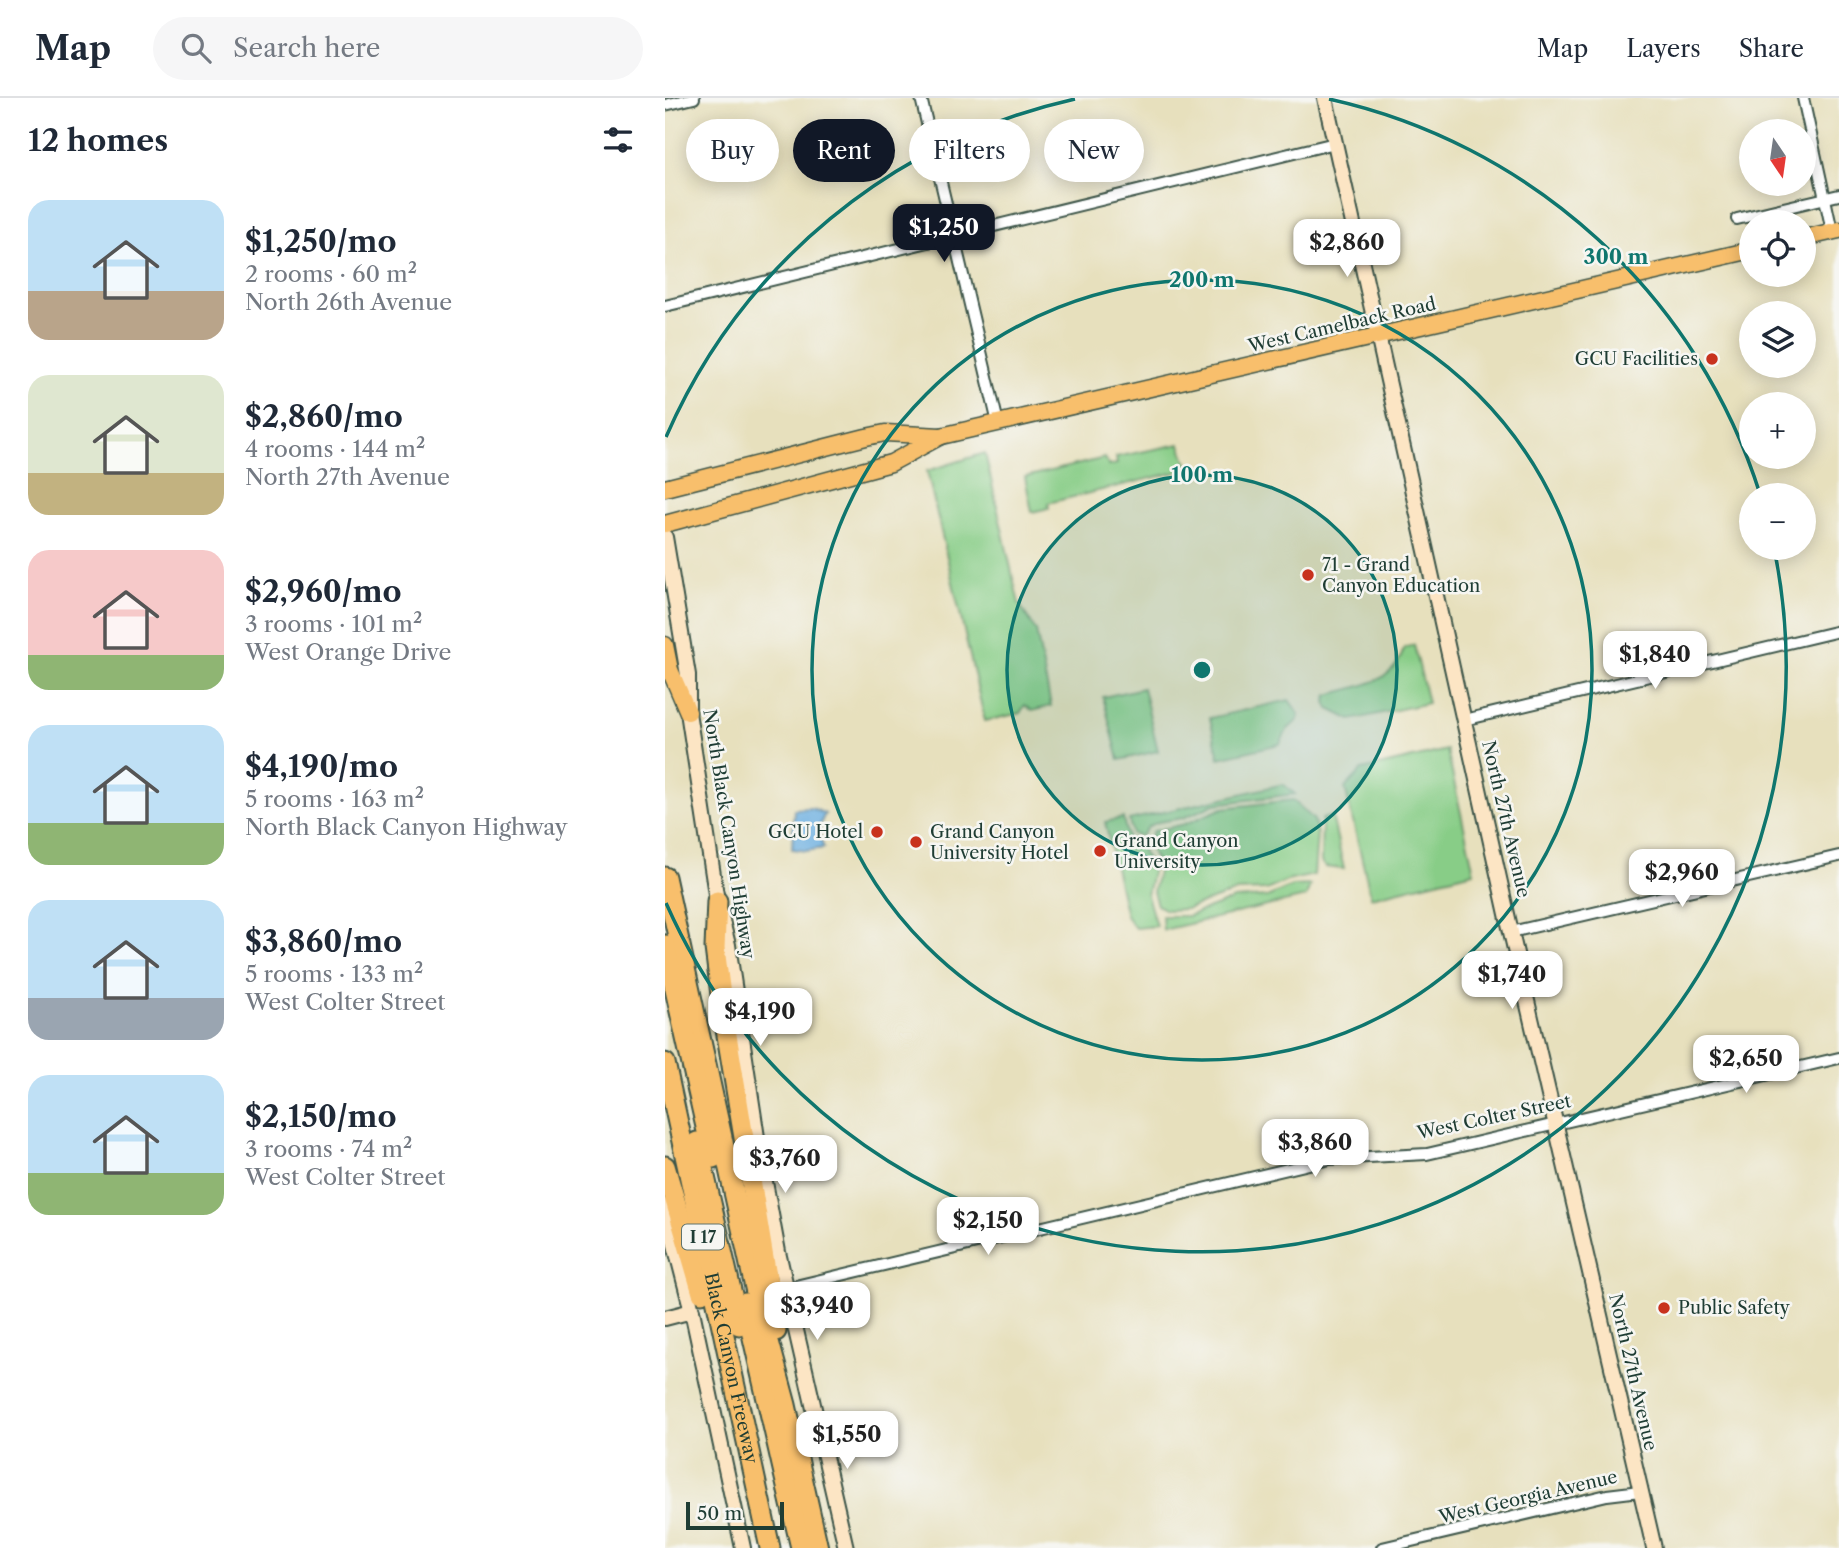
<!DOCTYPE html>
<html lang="en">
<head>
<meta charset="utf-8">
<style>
  :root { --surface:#fff; --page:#f6f6f7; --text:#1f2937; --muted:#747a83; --line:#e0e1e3; --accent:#111827 }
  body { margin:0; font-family:"Libre Caslon Text",serif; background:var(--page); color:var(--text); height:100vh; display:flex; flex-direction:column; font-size:26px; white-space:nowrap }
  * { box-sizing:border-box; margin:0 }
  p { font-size:23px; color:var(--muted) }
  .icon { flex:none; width:38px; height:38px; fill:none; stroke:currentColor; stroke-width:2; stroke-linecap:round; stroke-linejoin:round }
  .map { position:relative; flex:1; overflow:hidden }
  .sheet { display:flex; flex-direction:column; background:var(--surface); width:665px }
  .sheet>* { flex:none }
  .banner { position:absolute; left:21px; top:21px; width:665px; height:63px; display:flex; gap:14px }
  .needle { width:46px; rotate:167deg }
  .tools { position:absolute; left:1074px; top:21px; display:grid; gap:14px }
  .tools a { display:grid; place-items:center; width:77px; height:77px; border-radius:50%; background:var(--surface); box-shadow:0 4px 18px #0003; font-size:35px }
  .scale { position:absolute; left:21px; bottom:18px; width:98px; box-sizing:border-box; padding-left:7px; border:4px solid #1f3d34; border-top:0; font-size:19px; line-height:24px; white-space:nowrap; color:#1f3d34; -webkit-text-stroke:5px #f6f6f2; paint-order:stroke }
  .price { position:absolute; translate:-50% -60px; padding:0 16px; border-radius:14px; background:#fff; color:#222; font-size:23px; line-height:46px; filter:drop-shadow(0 2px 4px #0008) }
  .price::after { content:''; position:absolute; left:50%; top:42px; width:21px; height:16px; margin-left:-10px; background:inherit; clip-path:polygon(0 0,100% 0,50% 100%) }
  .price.on { background:var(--accent); color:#fff }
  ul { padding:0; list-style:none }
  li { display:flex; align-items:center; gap:21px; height:175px; padding:0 28px }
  li span { display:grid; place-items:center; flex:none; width:196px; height:140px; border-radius:21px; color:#555 }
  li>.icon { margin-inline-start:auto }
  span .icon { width:84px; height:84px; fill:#fffc; stroke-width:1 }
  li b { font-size:30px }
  h2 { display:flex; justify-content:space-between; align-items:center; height:84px; padding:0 28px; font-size:30px }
  .tag { padding:0 24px; border-radius:32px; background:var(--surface); box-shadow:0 4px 18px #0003; font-size:24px; line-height:63px }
  .tag.on { background:var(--accent); color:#fff }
  header { display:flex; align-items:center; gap:42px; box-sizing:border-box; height:98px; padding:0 35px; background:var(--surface); border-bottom:2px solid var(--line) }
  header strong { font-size:33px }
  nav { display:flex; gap:38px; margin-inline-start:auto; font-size:24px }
  .search { width:490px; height:63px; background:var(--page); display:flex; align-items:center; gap:18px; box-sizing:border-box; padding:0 24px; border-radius:38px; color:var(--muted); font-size:26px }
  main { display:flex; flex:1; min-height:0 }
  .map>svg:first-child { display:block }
  .green { fill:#88cd87; stroke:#54855e; stroke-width:2 }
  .water { fill:#6cafe1; stroke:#46768a; stroke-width:2 }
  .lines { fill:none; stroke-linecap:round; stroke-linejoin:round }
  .street-casing { stroke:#3d5549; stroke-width:14 }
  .secondary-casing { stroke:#3d5549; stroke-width:18 }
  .primary-casing { stroke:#3d5549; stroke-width:19 }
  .highway-casing { stroke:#3d5549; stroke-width:23 }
  .street { stroke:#fff; stroke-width:10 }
  .secondary { stroke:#fce5c4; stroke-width:14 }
  .primary { stroke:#f8bf6c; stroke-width:16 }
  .highway { stroke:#f8bf6c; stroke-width:19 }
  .ring { fill:none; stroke:#0f766e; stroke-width:3.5 }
  .poi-dot { fill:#c8321e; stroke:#f6f6f2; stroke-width:2.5 }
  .labels { text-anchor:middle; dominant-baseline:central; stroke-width:5; stroke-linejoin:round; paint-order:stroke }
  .shield { fill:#f6f6f2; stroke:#60746d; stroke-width:2 }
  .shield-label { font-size:16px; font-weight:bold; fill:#1f3d34 }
  .street-label { font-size:18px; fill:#1f3d34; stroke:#f6f6f2 }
  .poi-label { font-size:18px; fill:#1f3d34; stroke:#f6f6f2; text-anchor:start }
  .centre { fill:#0f766e; stroke:#f6f6f2; stroke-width:3.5 }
  .ring-label { font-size:21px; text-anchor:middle; font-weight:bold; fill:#0f766e; stroke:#f6f6f2; stroke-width:5; stroke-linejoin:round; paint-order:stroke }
</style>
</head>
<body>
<header>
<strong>Map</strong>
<div class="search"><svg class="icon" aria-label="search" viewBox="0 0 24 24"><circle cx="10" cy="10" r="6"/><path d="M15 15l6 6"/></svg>Search here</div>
<nav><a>Map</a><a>Layers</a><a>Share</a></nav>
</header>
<main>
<section class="sheet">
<h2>12 homes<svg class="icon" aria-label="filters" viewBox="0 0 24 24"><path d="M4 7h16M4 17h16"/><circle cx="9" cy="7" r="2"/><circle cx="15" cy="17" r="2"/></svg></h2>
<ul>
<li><span style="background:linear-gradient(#bfe0f5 65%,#b9a48a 0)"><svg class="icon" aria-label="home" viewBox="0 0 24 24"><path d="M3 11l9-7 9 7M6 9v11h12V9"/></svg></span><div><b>$1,250/mo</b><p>2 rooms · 60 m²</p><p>North 26th Avenue</p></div></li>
<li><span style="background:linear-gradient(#dfe7d0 70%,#c2b280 0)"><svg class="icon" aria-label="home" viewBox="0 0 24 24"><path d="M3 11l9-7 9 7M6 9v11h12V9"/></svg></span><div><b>$2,860/mo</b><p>4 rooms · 144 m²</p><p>North 27th Avenue</p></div></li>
<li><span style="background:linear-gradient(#f6c9c9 75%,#8fb573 0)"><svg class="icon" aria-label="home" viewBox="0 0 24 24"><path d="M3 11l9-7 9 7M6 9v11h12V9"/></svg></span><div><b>$2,960/mo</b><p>3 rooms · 101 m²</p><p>West Orange Drive</p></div></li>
<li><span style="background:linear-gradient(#bfe0f5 70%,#8fb573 0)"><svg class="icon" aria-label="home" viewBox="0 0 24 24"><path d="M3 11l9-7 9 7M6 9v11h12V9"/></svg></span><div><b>$4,190/mo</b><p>5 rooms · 163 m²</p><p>North Black Canyon Highway</p></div></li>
<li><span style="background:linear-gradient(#bfe0f5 70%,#9aa5b1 0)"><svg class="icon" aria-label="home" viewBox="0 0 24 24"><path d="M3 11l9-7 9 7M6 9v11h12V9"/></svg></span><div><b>$3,860/mo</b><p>5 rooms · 133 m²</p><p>West Colter Street</p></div></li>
<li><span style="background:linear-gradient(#bfe0f5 70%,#8fb573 0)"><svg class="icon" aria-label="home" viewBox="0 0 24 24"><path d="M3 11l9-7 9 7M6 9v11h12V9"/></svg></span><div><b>$2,150/mo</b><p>3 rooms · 74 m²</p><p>West Colter Street</p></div></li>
</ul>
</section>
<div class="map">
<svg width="1174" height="1450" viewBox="0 0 1174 1450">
  <rect width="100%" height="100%" fill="#f6f6f2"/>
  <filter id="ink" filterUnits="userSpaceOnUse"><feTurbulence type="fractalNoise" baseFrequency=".0143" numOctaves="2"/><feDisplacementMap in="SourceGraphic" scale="14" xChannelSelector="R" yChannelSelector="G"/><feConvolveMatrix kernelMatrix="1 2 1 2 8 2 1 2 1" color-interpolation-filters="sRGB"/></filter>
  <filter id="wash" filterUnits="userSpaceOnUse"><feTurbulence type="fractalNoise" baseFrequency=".00686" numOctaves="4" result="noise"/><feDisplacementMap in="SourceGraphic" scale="28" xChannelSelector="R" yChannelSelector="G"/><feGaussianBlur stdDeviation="1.57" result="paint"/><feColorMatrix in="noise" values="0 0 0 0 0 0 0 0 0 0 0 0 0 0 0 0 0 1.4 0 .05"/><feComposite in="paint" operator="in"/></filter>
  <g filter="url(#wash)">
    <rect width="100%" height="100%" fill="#e7e0bd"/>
    <g class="green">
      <polygon points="515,346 524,371 383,405 384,410 367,414 360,379 440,360 444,368 452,366 451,359"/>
      <polygon points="320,355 354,506 371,533 386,608 367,613 360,607 355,615 320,623 262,373"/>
      <path d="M 749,547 L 763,605 L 686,622 L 664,611 L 661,604 L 663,597 C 695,587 730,586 739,550 Z"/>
      <polygon points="478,590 493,653 454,662 438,599"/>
      <polygon points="624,602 634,616 633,622 622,632 615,646 554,660 545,620"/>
      <polygon points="782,652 809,774 706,799 680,690 697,672"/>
      <polygon points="618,686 630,696 550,706 518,720 493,724 484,728 476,738 467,736 464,722"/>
      <polygon points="628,702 649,722 652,736 649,777 622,783 601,792 572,793 521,811 501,812 492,807 488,794 494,769 483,747 488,733 520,726 558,710"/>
      <polygon points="667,718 679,771 660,769 656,764 657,721"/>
      <polygon points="458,720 463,741 476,745 478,755 488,770 482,797 491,828 470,830 461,818 440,724"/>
      <polygon points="645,787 641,799 498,832 497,818 523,818 569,801 602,799 627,788"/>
    </g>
    <path class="water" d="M 147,710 L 160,716 C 153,728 153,737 159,750 L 141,753 L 127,751 L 129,711 Z"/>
  </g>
  <g filter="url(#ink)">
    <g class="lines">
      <g class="street-casing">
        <g id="street">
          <polyline points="256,0 333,325"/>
          <polyline points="1138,0 1167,133"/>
          <polyline points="0,7 29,0"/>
          <polyline points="1072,121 1174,97"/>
          <polyline points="0,208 670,45"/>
          <polyline points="799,622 1174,533"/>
          <polyline points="846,834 1174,758"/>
          <polyline points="122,1190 665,1061 762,1056 1174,960"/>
          <polyline points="717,1450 942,1397 975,1393"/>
        </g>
      </g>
      <g class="secondary-casing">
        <g id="secondary">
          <polyline points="660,0 846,834 989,1450"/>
          <polyline points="0,439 23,577 23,614 52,803 63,847 93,1046 113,1154 181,1450"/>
          <polyline points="0,1108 27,1213 78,1450"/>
          <polyline points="0,1220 27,1213"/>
        </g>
      </g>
      <g class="primary-casing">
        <g id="primary">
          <polyline points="1139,140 1174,132"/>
          <polyline points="0,390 201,339 220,335 276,338 1087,152"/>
          <polyline points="0,426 226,365 276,338"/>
          <polyline points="0,547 5,572 23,614"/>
        </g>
      </g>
      <g class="highway-casing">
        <g id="highway">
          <polyline points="0,779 92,1199 121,1307 153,1450"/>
          <polyline points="52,803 50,850 58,913 111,1233"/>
          <polyline points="0,847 48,1060"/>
          <path id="s1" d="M 0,965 L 105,1450"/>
          <polyline points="32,1044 74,1227"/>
          <polyline points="0,1068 37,1195"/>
          <polyline points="80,1205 136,1450"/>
        </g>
      </g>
      <use href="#street" class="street"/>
      <use href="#secondary" class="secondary"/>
      <use href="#primary" class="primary"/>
      <use href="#highway" class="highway"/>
    </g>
  </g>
  <circle cx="537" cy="572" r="195" fill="#0f766e" fill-opacity=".12"/>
  <g class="ring">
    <circle cx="537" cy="572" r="195"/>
    <circle cx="537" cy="572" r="390"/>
    <path d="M1 339A585 585 0 0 1 410 1M664 1A585 585 0 0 1 1095 396M1109 450A585 585 0 0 1 1 805"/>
  </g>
  <g class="poi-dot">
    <circle cx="1047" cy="261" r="7"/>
    <circle cx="643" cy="477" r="7"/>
    <circle cx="212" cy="734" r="7"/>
    <circle cx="251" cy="744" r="7"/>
    <circle cx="435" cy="753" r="7"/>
    <circle cx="999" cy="1210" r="7"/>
  </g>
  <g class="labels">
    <rect class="shield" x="17" y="1126.5" width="42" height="25" rx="5"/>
    <g class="shield-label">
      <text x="38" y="1139">I 17</text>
    </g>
    <g class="street-label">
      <text transform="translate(677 227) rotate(-13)">West Camelback Road</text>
      <text transform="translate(841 721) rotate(77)">North 27th Avenue</text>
      <text transform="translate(64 736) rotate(81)">North Black Canyon Highway</text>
      <text transform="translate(829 1019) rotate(-12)">West Colter Street</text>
      <text stroke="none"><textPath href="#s1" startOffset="312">Black Canyon Freeway</textPath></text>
      <text transform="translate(968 1274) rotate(77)">North 27th Avenue</text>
      <text transform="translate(863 1399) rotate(-13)">West Georgia Avenue</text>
    </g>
    <g class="poi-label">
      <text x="1033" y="261" text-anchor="end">GCU Facilities</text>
      <text x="657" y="467">71 - Grand<tspan x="657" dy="21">Canyon Education</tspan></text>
      <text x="198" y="734" text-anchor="end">GCU Hotel</text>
      <text x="265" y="734">Grand Canyon<tspan x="265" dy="21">University Hotel</tspan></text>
      <text x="449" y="743">Grand Canyon<tspan x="449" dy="21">University</tspan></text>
      <text x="1013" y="1210">Public Safety</text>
    </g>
  </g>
  <circle cx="537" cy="572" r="10" class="centre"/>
  <g class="ring-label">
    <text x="951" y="166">300 m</text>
    <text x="537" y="189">200 m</text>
    <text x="537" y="384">100 m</text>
  </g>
</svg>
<div class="tools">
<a><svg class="needle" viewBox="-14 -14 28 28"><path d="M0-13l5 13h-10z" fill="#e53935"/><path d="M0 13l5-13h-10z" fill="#747a83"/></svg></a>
<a><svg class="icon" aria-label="locate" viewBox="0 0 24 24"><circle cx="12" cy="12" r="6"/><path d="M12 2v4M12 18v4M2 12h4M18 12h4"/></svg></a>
<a><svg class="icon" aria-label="layers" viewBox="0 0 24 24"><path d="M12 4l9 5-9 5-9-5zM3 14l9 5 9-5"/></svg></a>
<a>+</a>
<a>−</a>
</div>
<div class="scale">50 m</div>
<b class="price on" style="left:279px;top:166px">$1,250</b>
<b class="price" style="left:682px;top:181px">$2,860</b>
<b class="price" style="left:990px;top:593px">$1,840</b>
<b class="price" style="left:1017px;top:811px">$2,960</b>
<b class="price" style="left:847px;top:913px">$1,740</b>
<b class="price" style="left:95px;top:950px">$4,190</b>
<b class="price" style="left:1081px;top:997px">$2,650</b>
<b class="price" style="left:650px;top:1081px">$3,860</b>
<b class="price" style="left:120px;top:1097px">$3,760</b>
<b class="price" style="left:323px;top:1159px">$2,150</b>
<b class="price" style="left:152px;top:1244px">$3,940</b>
<b class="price" style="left:182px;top:1373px">$1,550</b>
<div class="banner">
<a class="tag">Buy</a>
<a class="tag on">Rent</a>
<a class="tag">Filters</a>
<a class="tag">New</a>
</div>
</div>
</main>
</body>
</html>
